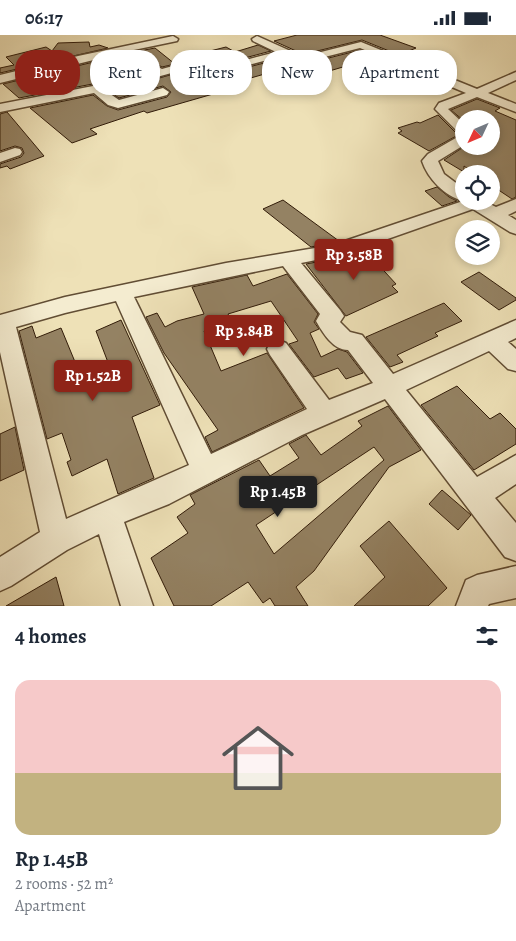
<!DOCTYPE html>
<html lang="en">
<head>
<meta charset="utf-8">
<style>
  :root { --surface:#fff; --page:#f2f2f3; --text:#1f2937; --muted:#747a83; --line:#e0e1e3; --accent:#8f2418 }
  body { margin:0; font-family:Alegreya,serif; background:var(--page); color:var(--text); height:100vh; display:flex; flex-direction:column; font-size:19px; white-space:nowrap }
  * { box-sizing:border-box; margin:0 }
  p { font-size:16px; color:var(--muted) }
  .icon { flex:none; width:28px; height:28px; fill:none; stroke:currentColor; stroke-width:2; stroke-linecap:round; stroke-linejoin:round }
  .map { position:relative; height:571px; overflow:hidden }
  .side { display:flex; flex-direction:column; background:var(--surface); flex:1 }
  .side>* { flex:none }
  .banner { position:absolute; left:15px; top:15px; width:486px; height:45px; display:flex; gap:10px }
  .needle { width:32px; rotate:226deg }
  .controls { position:absolute; left:455px; top:75px; display:grid; gap:10px }
  .controls a { display:grid; place-items:center; width:45px; height:45px; border-radius:50%; background:var(--surface); box-shadow:0 2px 8px #0003; font-size:25px }
  .price { position:absolute; translate:-50% -42px; padding:0 11px; border-radius:5px; background:var(--accent); color:#fff; font-size:16px; line-height:32px; filter:drop-shadow(0 1px 2px #0008) }
  .price::after { content:''; position:absolute; left:50%; top:30px; width:15px; height:11px; margin-left:-8px; background:inherit; clip-path:polygon(0 0,100% 0,50% 100%) }
  .price.current { background:#222; color:#fff }
  ul { padding:0; list-style:none }
  li { display:grid; align-content:center; gap:10px; height:265px; padding:0 15px }
  li+li { border-top:1px solid var(--line) }
  li span { display:grid; place-items:center; height:155px; border-radius:15px; color:#555 }
  li>.icon { margin-inline-start:auto }
  span .icon { width:90px; height:90px; fill:#fffc; stroke-width:1 }
  li b { font-size:21px }
  h2 { display:flex; justify-content:space-between; align-items:center; height:60px; padding:0 15px; font-size:21px }
  .pill { padding:0 18px; border-radius:20px; background:var(--surface); box-shadow:0 2px 8px #0003; font-size:18px; line-height:45px }
  .pill.current { background:var(--accent); color:#fff }
  .status { display:flex; justify-content:space-between; align-items:center; height:35px; padding:0 25px; background:var(--surface); direction:ltr }
  .status svg { height:14px; fill:currentColor }
  .map>svg:first-child { display:block }
  .building { fill:#948263; stroke:#321c09; fill-rule:evenodd }
  .lines { fill:none; stroke-linecap:round; stroke-linejoin:round }
  .minor-casing { stroke:#614d34; stroke-width:3 }
  .minor { fill:#f4ecd0; fill-rule:evenodd }
</style>
</head>
<body>
<div class="status"><b>06:17</b><svg viewBox="0 0 49 12"><path d="M0 12V9h3v3zM5 12V6h3v6zM10 12V3h3v9zM15 12V0h3v12zM26 1h20v11H26zM47 4h2v5h-2z"/></svg></div>
<div class="map">
<svg width="516" height="571" viewBox="0 0 516 571">
  <rect width="100%" height="100%" fill="#eee1b7"/>
  <filter id="stains"><feTurbulence type="fractalNoise" baseFrequency=".004" numOctaves="4"/><feColorMatrix values="0 0 0 0 .2 0 0 0 0 .09 0 0 0 0 .02 0 0 0 .5 -.17"/></filter>
  <radialGradient id="worn" r=".72"><stop offset=".6" stop-color="#630" stop-opacity="0"/><stop offset="1" stop-color="#630" stop-opacity=".3"/></radialGradient>
  <g class="building">
    <polygon points="297,0 380,0 416,13 404,18 444,32 436,35 362,5 309,18 296,16 274,6"/>
    <polygon points="89,7 90,12 99,10 108,13 0,38 0,33 14,30 6,22 46,12 52,16 58,8"/>
    <polygon points="258,10 271,16 211,32 193,28 190,21 226,12 235,17"/>
    <polygon points="155,13 175,29 162,32 134,17"/>
    <polygon points="360,15 421,41 411,45 363,26 326,37 312,31 297,36 289,32 209,55 201,41 211,42 279,24 309,28"/>
    <polygon points="118,21 145,36 119,44 19,63 3,49"/>
    <polygon points="184,36 213,59 147,78 144,76 90,94 97,99 72,108 30,73 93,60 107,71 118,75 167,62 171,57 163,51 119,63 110,57"/>
    <polygon points="477,64 500,73 495,76 516,85 516,162 512,164 491,150 491,139 475,139 464,131 464,137 444,125 465,111 491,111 491,84 464,84 464,86 451,75"/>
    <polygon points="7,77 44,121 10,134 7,131 0,133 0,129 21,122 24,118 22,113 15,111 0,116 0,79"/>
    <polygon points="438,80 458,100 429,116 398,98 402,96 398,93 417,87 420,88"/>
    <polygon points="437,152 449,162 457,166 442,171 425,156"/>
    <polygon points="283,165 339,206 311,212 263,174"/>
    <polygon points="364,214 396,249 392,251 398,257 346,281 306,229 343,222"/>
    <polygon points="479,237 516,263 516,265 499,275 461,247"/>
    <polygon points="287,239 318,279 314,287 319,294 310,298 321,322 338,314 347,317 363,338 346,344 338,333 314,342 289,309 298,306 271,266 228,279 232,287 204,296 221,336 267,318 304,373 212,417 205,402 218,395 164,318 146,282 157,278 165,292 177,286 204,279 192,252 247,240 253,251"/>
    <polygon points="444,268 462,286 435,298 438,301 397,320 403,327 390,332 366,302"/>
    <polygon points="121,285 160,370 132,382 154,443 118,459 107,424 72,441 67,427 71,425 62,398 47,404 19,296 32,291 36,303 61,293 80,339 109,330 96,296"/>
    <polygon points="457,351 490,384 500,378 516,394 516,409 474,435 421,370"/>
    <path d="M 388,371 L 421,415 L 389,432 L 314,536 L 296,552 L 308,571 L 275,571 L 270,563 L 263,568 L 248,547 L 211,571 L 174,571 L 151,523 L 188,498 L 177,482 L 195,469 L 190,460 L 259,425 L 270,441 L 299,423 L 289,409 L 306,400 L 321,420 L 362,391 L 358,386 ZM 374,412 L 384,425 L 274,519 L 256,490 Z"/>
    <polygon points="15,392 24,435 0,446 0,399"/>
    <polygon points="442,455 471,480 458,495 429,469"/>
    <polygon points="389,486 447,553 428,571 354,571 385,542 360,511"/>
    <polygon points="56,542 64,571 6,571"/>
  </g>
  <g class="lines">
    <g class="minor-casing">
      <g id="minor">
        <path d="M 173,1 L 178,4 L 177,6 L 129,16 L 162,34 L 187,27 L 202,33 L 211,34 L 276,17 L 253,6 L 252,4 L 257,1 L 295,18 L 309,20 L 361,7 L 477,54 L 516,37 L 516,45 L 488,58 L 516,69 L 516,77 L 477,62 L 448,74 L 464,89 L 464,110 L 438,126 L 444,139 L 464,154 L 464,166 L 484,166 L 496,172 L 516,164 L 516,176 L 508,180 L 516,185 L 516,199 L 510,197 L 473,174 L 342,220 L 301,228 L 340,275 L 344,281 L 340,287 L 350,297 L 362,300 L 393,339 L 516,285 L 516,303 L 508,307 L 516,314 L 516,336 L 508,334 L 489,316 L 406,355 L 477,442 L 516,420 L 516,449 L 495,463 L 516,488 L 516,526 L 505,522 L 385,364 L 302,400 L 169,469 L 124,487 L 153,571 L 121,571 L 99,499 L 67,515 L 11,551 L 0,556 L 0,522 L 40,497 L 0,317 L 0,280 L 65,262 L 122,250 L 226,228 L 333,210 L 463,166 C 445,161 428,144 422,126 L 428,119 L 461,100 L 435,74 L 439,68 L 466,58 L 360,13 L 309,26 L 279,22 L 211,40 L 196,38 L 186,34 L 106,56 L 119,65 L 163,53 L 169,57 L 167,60 L 118,73 L 108,70 L 94,58 L 0,77 L 0,69 L 119,46 L 150,37 L 118,19 L 0,48 L 0,40 L 78,21 ZM 283,231 L 320,279 L 316,286 C 323,298 333,315 348,315 L 373,348 L 329,365 L 286,308 L 278,305 L 270,308 L 267,314 L 270,320 L 307,374 L 211,419 L 134,262 ZM 116,266 L 189,430 L 66,484 L 16,292 L 65,278 Z"/>
        <polygon points="15,113 20,114 22,117 20,120 0,127 0,118"/>
        <polygon points="516,531 516,563 489,569 488,571 456,571 466,545 477,540"/>
      </g>
    </g>
    <use href="#minor" class="minor"/>
  </g>
  <rect width="100%" height="100%" filter="url(#stains)"/>
  <rect width="100%" height="100%" fill="url(#worn)"/>
</svg>
<div class="controls">
<a><svg class="needle" viewBox="-14 -14 28 28"><path d="M0-13l5 13h-10z" fill="#e53935"/><path d="M0 13l5-13h-10z" fill="#747a83"/></svg></a>
<a><svg class="icon" aria-label="locate" viewBox="0 0 24 24"><circle cx="12" cy="12" r="6"/><path d="M12 2v4M12 18v4M2 12h4M18 12h4"/></svg></a>
<a><svg class="icon" aria-label="layers" viewBox="0 0 24 24"><path d="M12 4l9 5-9 5-9-5zM3 14l9 5 9-5"/></svg></a>
</div>
<b class="price" style="left:354px;top:246px">Rp 3.58B</b>
<b class="price" style="left:244px;top:322px">Rp 3.84B</b>
<b class="price" style="left:93px;top:367px">Rp 1.52B</b>
<b class="price current" style="left:278px;top:483px">Rp 1.45B</b>
<div class="banner">
<a class="pill current">Buy</a>
<a class="pill">Rent</a>
<a class="pill">Filters</a>
<a class="pill">New</a>
<a class="pill">Apartment</a>
</div>
</div>
<section class="side">
<h2>4 homes<svg class="icon" aria-label="filters" viewBox="0 0 24 24"><path d="M4 7h16M4 17h16"/><circle cx="9" cy="7" r="2"/><circle cx="15" cy="17" r="2"/></svg></h2>
<ul>
<li><span style="background:linear-gradient(#f6c9c9 60%,#c2b280 0)"><svg class="icon" aria-label="home" viewBox="0 0 24 24"><path d="M3 11l9-7 9 7M6 9v11h12V9"/></svg></span><div><b>Rp 1.45B</b><p>2 rooms · 52 m²</p><p>Apartment</p></div></li>
</ul>
</section>
</body>
</html>
